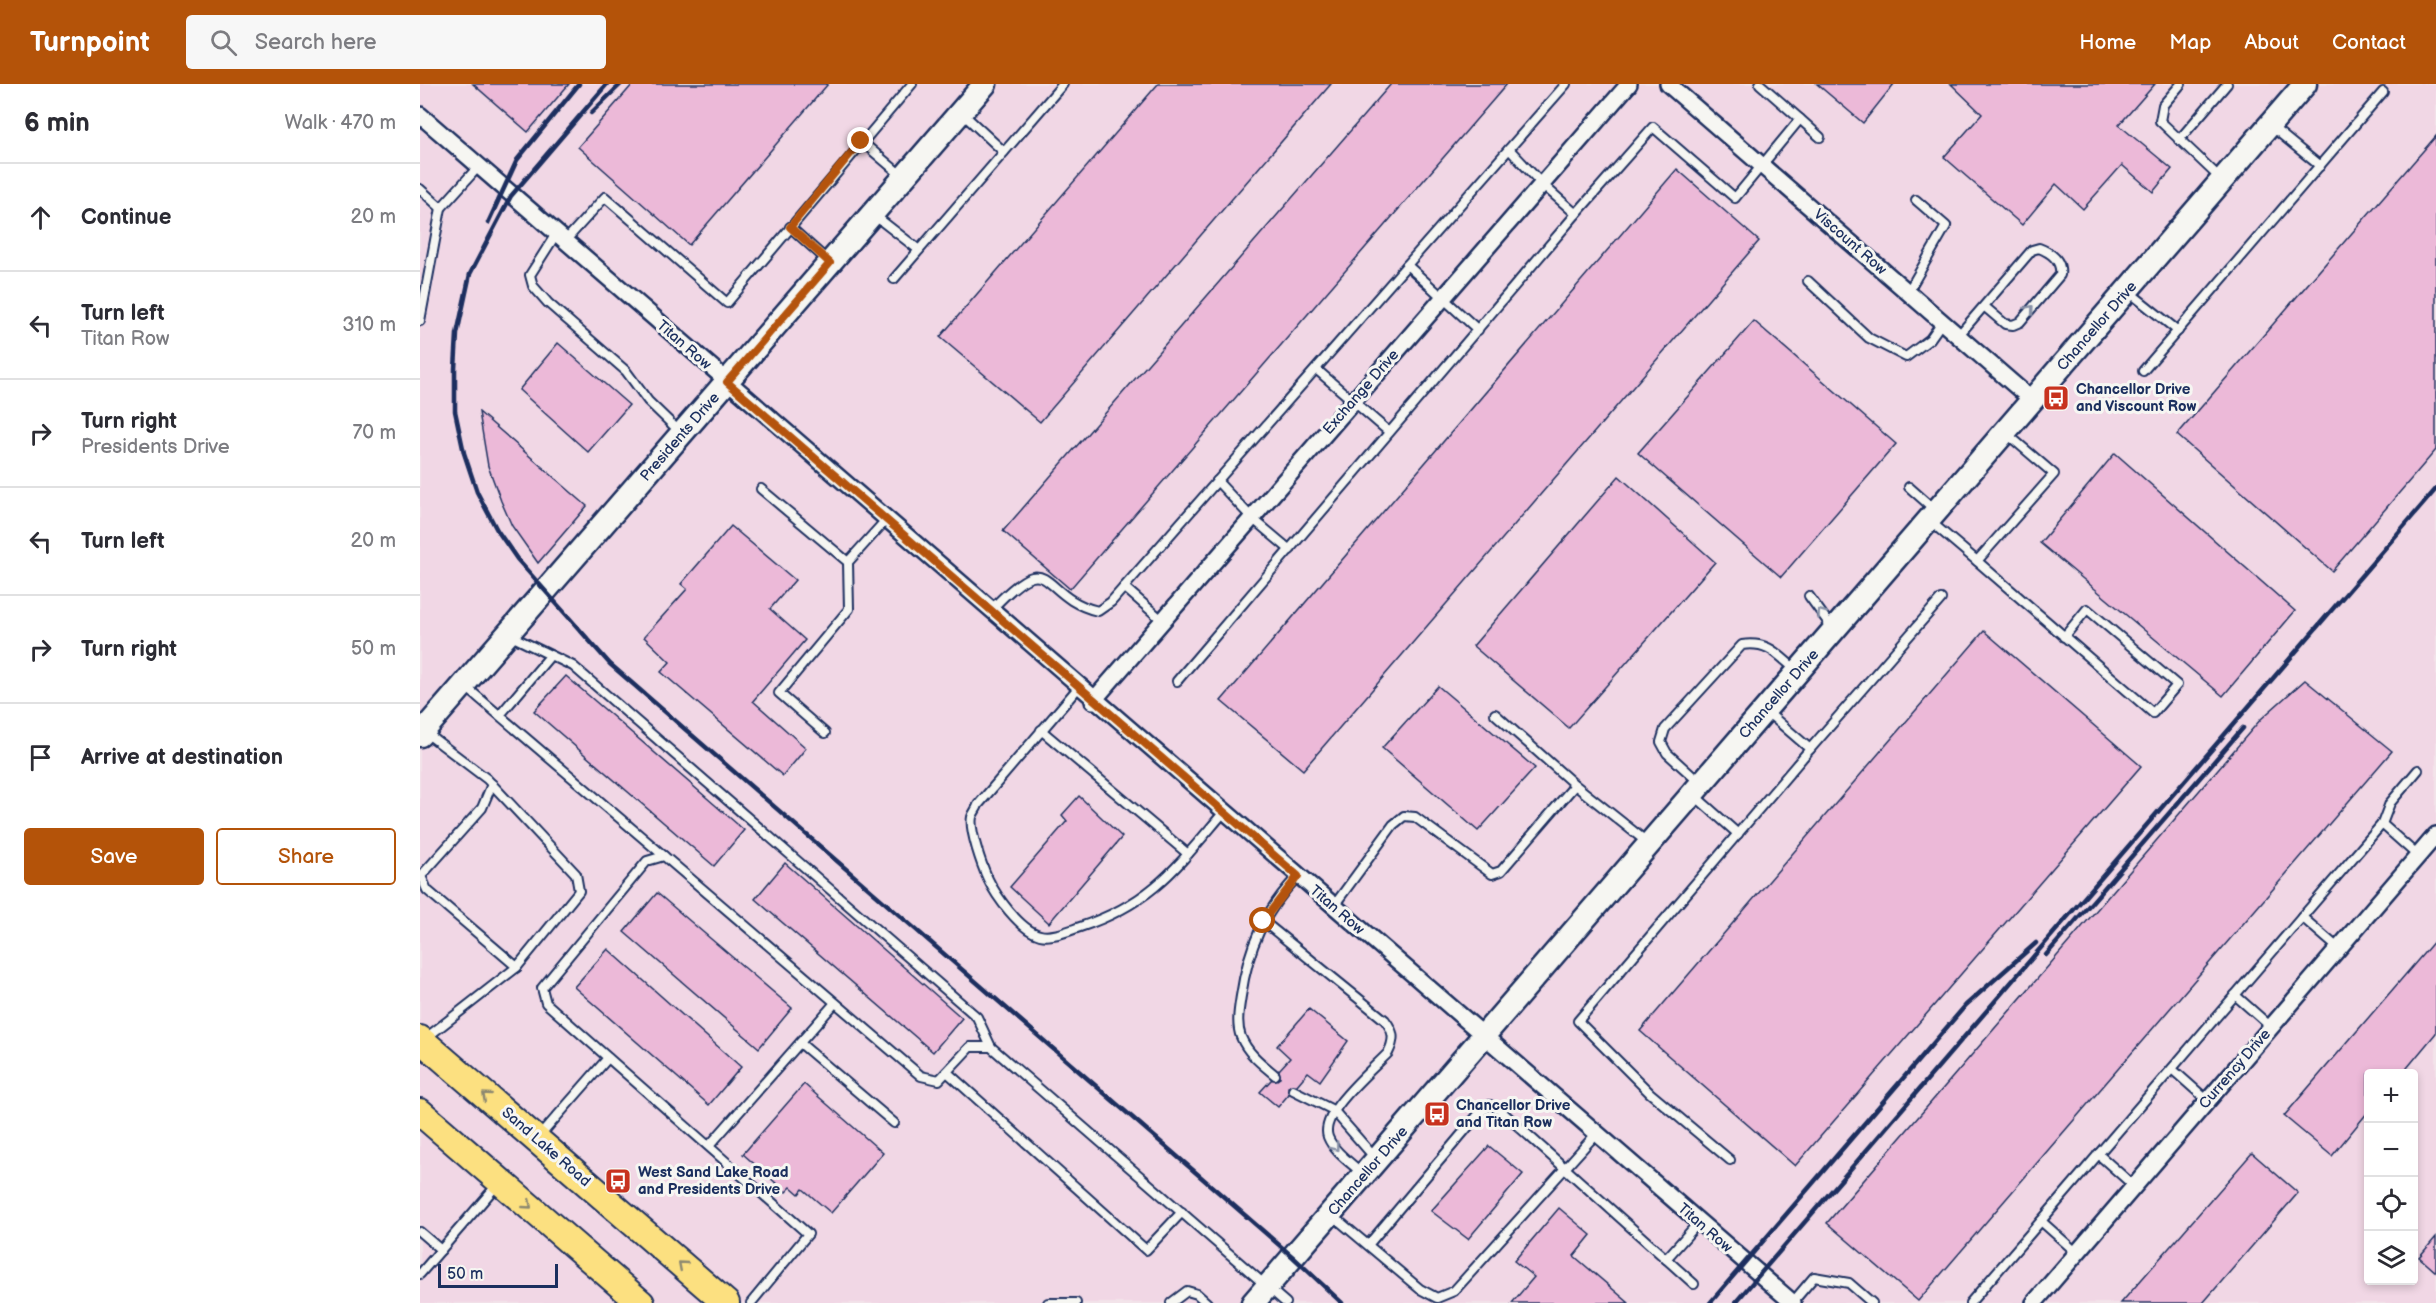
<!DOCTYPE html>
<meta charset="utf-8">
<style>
body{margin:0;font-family:"Balsamiq Sans",sans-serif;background:#f7f7f7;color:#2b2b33}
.controls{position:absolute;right:18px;bottom:18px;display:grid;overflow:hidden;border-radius:6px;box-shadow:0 3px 9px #0003}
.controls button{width:54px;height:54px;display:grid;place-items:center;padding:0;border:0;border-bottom:2px solid #e1e1e2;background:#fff;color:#2b2b33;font:30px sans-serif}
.scale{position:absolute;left:18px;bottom:15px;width:120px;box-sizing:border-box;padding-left:6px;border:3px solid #1b2f5e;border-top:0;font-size:16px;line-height:21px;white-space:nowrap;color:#1b2f5e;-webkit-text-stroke:4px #f6f6f2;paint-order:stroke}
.stop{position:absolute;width:18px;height:18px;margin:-14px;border:4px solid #b45309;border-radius:50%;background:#fff}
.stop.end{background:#b45309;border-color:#fff;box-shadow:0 2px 6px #0008}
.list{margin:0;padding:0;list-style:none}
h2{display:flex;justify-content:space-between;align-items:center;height:78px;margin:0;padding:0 24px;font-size:26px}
h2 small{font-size:20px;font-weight:400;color:#7c7c81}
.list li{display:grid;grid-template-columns:39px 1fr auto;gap:18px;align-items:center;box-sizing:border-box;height:108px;padding:0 24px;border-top:2px solid #e1e1e2}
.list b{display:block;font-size:22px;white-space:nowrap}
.list p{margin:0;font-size:20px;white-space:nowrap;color:#7c7c81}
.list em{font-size:20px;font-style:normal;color:#7c7c81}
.actions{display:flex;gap:12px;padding:18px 24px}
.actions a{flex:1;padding:14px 0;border:2px solid #b45309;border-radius:6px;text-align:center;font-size:21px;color:#b45309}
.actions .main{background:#b45309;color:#fff}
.icon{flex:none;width:33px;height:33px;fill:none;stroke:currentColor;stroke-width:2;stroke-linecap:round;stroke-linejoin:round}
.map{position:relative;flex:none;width:2016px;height:1219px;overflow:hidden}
header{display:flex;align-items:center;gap:36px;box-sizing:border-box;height:84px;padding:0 30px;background:#b45309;color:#fff}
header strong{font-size:28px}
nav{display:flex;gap:33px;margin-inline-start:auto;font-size:21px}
.search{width:420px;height:54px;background:#f7f7f7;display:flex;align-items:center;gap:15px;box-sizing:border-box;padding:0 21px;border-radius:6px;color:#7c7c81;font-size:22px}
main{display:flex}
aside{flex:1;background:#fff}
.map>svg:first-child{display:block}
</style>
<header>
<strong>Turnpoint</strong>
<div class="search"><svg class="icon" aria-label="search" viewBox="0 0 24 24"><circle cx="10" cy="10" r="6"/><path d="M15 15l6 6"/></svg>Search here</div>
<nav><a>Home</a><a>Map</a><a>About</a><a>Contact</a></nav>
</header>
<main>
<aside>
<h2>6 min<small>Walk · 470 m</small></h2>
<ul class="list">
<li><svg class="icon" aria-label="ahead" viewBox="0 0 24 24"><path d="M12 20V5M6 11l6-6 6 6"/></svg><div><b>Continue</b></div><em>20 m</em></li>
<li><svg class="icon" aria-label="left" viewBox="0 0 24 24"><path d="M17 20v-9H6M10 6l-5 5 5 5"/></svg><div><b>Turn left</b><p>Titan Row</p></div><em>310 m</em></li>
<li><svg class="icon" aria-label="right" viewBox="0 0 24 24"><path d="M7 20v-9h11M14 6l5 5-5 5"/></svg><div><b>Turn right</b><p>Presidents Drive</p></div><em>70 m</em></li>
<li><svg class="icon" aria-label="left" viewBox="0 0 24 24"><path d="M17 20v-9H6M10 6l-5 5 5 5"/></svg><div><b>Turn left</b></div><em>20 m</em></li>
<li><svg class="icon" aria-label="right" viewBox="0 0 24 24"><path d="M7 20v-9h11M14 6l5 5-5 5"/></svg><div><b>Turn right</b></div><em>50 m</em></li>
<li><svg class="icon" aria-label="arrive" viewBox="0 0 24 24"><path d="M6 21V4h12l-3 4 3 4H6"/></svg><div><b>Arrive at destination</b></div></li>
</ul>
<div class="actions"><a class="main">Save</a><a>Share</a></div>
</aside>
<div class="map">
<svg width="2016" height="1219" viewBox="0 0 2016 1219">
<rect width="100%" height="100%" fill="#f3e4ea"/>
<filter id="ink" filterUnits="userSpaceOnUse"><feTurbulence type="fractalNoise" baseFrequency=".0167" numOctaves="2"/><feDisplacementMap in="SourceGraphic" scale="12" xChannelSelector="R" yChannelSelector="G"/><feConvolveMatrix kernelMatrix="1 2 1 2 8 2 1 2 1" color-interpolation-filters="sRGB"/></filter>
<g filter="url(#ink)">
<!-- built -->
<path fill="#f1d7e5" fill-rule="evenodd" d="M 0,0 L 2016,0 L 2016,1219 L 0,1219 ZM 1948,990 L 1994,990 L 1994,1196 L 1948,1196 Z"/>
<!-- building -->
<g fill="#ecb9d8" stroke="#1b2f5e" stroke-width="1.5">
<path d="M 53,0 L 149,0 L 108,48 Z"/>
<path d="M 213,0 L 408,0 L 269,161 L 158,63 Z"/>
<path d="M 738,0 L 911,0 L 620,338 L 520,253 Z"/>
<path d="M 971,0 L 1087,0 L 650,505 L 583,447 Z"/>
<path d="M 1397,0 L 1474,0 L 1443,39 Z"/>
<path d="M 1531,0 L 1735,0 L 1699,41 L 1752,85 L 1733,108 L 1702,81 L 1663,125 L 1636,100 L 1602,141 L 1524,73 L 1562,30 Z"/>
<path d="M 2016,52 L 2016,366 L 1912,487 L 1757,351 Z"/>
<path d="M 1257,85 L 1339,157 L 883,686 L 801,617 Z"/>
<path d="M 1334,237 L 1476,360 L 1361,493 L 1218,369 Z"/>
<path d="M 138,259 L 209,321 L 168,368 L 99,306 Z"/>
<path d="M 59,328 L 167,422 L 118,479 L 92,442 L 81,417 L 68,382 Z"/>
<path d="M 1695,369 L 1875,527 L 1803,612 L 1620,459 Z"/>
<path d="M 1199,392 L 1295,478 L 1149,644 L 1053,562 Z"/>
<path d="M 311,442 L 375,496 L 350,525 L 385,556 L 333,617 L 386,664 L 363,692 L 241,588 L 250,578 L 224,553 L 267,505 L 261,500 Z"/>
<path d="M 1564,547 L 1721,682 L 1375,1082 L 1220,947 Z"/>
<path d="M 146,592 L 324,746 L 294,782 L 114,627 Z"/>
<path d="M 1885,596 L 1972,667 L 1498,1217 L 1407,1139 L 1841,635 Z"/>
<path d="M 1018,602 L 1115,684 L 1058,747 L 962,664 Z"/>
<path d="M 659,712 L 702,753 L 629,839 L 590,803 L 647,737 L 642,731 Z"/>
<path d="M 365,779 L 542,934 L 513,968 L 335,815 Z"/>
<path d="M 237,809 L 372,924 L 339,964 L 204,848 Z"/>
<path d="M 2016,855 L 2016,949 L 1982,990 L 1948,990 L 1948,1028 L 1912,1072 L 1864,1032 Z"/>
<path d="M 188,865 L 321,983 L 289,1021 L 154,903 Z"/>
<path d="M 889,925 L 928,957 L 900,997 L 888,988 L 877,1001 L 868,1003 L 869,1010 L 858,1023 L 840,1008 L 851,996 L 860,994 L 859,986 L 870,974 L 857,962 Z"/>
<path d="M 384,1000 L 463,1069 L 411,1129 L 383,1105 L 379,1110 L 371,1103 L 366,1108 L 323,1070 Z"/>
<path d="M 1069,1062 L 1103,1090 L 1048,1155 L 1011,1127 Z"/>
<path d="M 1832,1069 L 1878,1109 L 1783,1219 L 1701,1219 Z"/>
<path d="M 1139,1124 L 1171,1151 L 1154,1172 L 1209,1219 L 1092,1219 L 1114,1193 L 1094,1177 Z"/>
<path d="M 2016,1153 L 2016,1188 L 1999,1173 Z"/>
</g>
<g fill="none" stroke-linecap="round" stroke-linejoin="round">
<defs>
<g id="lane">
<path d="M 1761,0 L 1743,21 L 1740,37 L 1801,95"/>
<path d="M 542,29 L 584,68"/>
<path d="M 1380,35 L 1400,53"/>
<path d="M 1851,42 L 1900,82"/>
<path d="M 1759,56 L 1807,0"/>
<path d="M 441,57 L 481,91"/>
<path d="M 1089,65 L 1122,100 L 1156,130"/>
<path d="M 0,105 L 21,124 L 59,82"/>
<path d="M 454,131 L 499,166"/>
<path d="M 370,143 L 409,178"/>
<path d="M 136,150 L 110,191 L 113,202 L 128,219 L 206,287 L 228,317 L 260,348"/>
<path d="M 145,157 L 185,113 L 307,219 L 492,0"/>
<path d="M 987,181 L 1058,246"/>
<path d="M 474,195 L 643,0"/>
<path d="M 1388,197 L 1449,254 L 1486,273 L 1510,255 L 1522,238"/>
<path d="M 1708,207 L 1758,247"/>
<path d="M 1488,208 L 1526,142 L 1496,116"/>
<path d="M 0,237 L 21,124"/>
<path d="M 1538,252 L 1612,166 L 1619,164 C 1632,169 1642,177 1640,191 L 1600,238 L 1593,241 L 1585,240 L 1565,223"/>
<path d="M 896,285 L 969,348"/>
<path d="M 1723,287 L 1963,8"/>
<path d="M 797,397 L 832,434 L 870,466"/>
<path d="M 1489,403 L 1515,426"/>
<path d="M 341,405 L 428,478"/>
<path d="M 1511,438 L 1557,477 L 1634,390 L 1586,349"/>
<path d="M 1557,477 L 1733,629 L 1757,601 L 1667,525 L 1644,553"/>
<path d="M 704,503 L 743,537"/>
<path d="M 1389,512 L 1413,545"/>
<path d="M 570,527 C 635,457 617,513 678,527 L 691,518 L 1146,0"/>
<path d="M 89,551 L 153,582 L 557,933 L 571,963"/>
<path d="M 757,597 L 1156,130 L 1233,43 L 1315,114 L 1380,35 L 1340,0"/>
<path d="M 45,602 L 244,772"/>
<path d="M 658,604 L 558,721 C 557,725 553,729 552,733 C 549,746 562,782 568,795 C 576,812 600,846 620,851 C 632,854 648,847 660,843 C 732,819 756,784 804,728"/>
<path d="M 1075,630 L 1155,701 L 1228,759"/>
<path d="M 80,631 L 130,572"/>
<path d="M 621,646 L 768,770"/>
<path d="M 5,648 L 67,695 L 156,790 L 159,807 L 97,883 L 6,954"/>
<path d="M 405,649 L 359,609 L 429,525 L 428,478 L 466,436"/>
<path d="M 1390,665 L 1521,515"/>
<path d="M 1280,699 L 1247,669 L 1241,658 L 1245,645 L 1322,561 C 1349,557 1358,571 1377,587"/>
<path d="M 72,700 L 62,724 L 1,792 L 7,806 L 97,883"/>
<path d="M 1274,711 L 1318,750"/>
<path d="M 1962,740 L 1970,719 L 1998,686"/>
<path d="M 913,823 L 973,741 L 984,732 L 995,733 L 1072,790 L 1081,787 L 1155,701"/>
<path d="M 1882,833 L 1919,865"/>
<path d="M 843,837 L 965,936 C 974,948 975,955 968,969 C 953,985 899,1029 908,1053 C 914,1068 931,1079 943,1090"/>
<path d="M 1815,911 L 1851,943"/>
<path d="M 380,959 L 474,1039"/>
<path d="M 1752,985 L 1788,1017"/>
<path d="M 527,988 L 726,1166 L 762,1128"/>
<path d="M 855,991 C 842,980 828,970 821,953 C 816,940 819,925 821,912 C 828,864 844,827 878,792"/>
<path d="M 873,1006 L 913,1026 L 956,1075"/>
<path d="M 118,1054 L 188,974"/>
<path d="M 289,1062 L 415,919"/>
<path d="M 1678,1070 L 1714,1102"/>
<path d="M 1310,1076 L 1230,1009 L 1158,937 L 1390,665 L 1346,627"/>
<path d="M 912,1131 L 1000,1205 L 1017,1214 L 1034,1207 L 1176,1050"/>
<path d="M 1621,1137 L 1962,740 L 1998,772"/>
<path d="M 0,1148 L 21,1166"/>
<path d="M 948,1161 L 1058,1031 L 1070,1021 L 1079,1025 L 1274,1200"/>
<path d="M 1246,1175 L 1279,1138"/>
<path d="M 0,1190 L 77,1101"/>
<path d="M 331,1219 L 388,1150 L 126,919 L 122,904 L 227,777 L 244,772 L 501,992 L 519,996 L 550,963 L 571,963 L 866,1219"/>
<path d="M 628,1219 L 656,1219"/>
<path d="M 751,1219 L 767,1207 L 777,1210 L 787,1219"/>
<path d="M 1372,1219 L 1394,1193 L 1429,1199 L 1452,1219"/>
<path d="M 1550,1219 L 1621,1137 L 1657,1169"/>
</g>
<g id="street">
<path d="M 1248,0 L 1612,316"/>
<path d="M 0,31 L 1373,1219"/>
<path d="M 673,617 L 1209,0"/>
<path d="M 1614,1219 L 2016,751"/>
</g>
<g id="secondary">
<path d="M 0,651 L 565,0"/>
<path d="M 833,1219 L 1885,0"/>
</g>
<g id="primary">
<path d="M 0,955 L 306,1219"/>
<path d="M 0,1028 L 221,1219"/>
</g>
</defs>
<!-- lane casing -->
<use href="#lane" stroke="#1b2f5e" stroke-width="12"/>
<!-- street casing -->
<use href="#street" stroke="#1b2f5e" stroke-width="20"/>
<!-- secondary casing -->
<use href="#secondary" stroke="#1b2f5e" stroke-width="27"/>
<!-- primary casing -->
<use href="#primary" stroke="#1b2f5e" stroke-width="30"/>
<!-- lane -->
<use href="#lane" stroke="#f6f6f2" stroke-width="8"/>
<!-- street -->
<use href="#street" stroke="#f6f6f2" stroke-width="15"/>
<!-- secondary -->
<use href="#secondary" stroke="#f6f6f2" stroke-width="22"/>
<!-- primary -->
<use href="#primary" stroke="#fce080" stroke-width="26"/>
<!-- rail -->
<g stroke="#1b2f5e" stroke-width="4.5">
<path d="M 187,0 L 91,112 L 50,190 L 37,250 L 35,285 L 35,327 L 44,369 L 57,408 L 77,446 L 97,475 L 190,580 L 873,1173 L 922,1219"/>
<path d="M 171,29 L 201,0"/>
<path d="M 68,139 L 97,76 L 159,0"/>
<path d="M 1626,871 L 1823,644"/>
<path d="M 1290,1219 L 1546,921 L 1616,859"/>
<path d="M 1315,1219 L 2016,405"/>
</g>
</g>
<!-- one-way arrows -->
<defs><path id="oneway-chevron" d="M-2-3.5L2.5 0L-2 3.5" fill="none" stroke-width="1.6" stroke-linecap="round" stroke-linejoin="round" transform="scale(1.5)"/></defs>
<g stroke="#8892a8">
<use href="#oneway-chevron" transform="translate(1610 225) rotate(-49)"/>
<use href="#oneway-chevron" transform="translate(1401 529) rotate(-126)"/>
<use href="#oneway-chevron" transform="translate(915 1063) rotate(52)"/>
</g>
<g stroke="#8c886f">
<use href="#oneway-chevron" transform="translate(66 1012) rotate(-139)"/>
<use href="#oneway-chevron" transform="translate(108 1121) rotate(41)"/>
<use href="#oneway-chevron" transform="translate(262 1181) rotate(-139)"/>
</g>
</g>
<g fill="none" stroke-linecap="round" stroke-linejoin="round" filter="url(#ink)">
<!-- route -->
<path stroke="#b45309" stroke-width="8" d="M 441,57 L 370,143 L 410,179 L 307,298 L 878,792 L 843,837"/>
</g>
<!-- icons -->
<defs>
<symbol id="bus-square" viewBox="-11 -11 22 22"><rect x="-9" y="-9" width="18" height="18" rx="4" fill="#c8321e" stroke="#f6f6f2"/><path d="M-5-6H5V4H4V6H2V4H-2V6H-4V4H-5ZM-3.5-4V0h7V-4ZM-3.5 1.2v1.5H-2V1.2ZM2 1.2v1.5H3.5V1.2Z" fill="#fff"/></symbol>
</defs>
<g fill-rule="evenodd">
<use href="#bus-square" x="1621" y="299" width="30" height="30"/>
<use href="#bus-square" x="1002" y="1015" width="30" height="30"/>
<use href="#bus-square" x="183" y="1082" width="30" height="30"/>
</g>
<g text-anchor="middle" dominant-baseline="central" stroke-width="6" stroke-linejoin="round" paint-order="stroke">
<!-- street labels -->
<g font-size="15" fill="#1b2f5e" stroke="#f6f6f2">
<text transform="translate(1430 158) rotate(41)">Viscount Row</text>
<text transform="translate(1677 242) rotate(-49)">Chancellor Drive</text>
<text transform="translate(264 261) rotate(41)">Titan Row</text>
<text transform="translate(941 308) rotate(-49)">Exchange Drive</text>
<text transform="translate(260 353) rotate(-49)">Presidents Drive</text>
<text transform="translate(1359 610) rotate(-49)">Chancellor Drive</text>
<text transform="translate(917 826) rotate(41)">Titan Row</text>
<text transform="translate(1815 985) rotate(-49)">Currency Drive</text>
<text transform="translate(126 1063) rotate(41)">Sand Lake Road</text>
<text transform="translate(948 1087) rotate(-49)">Chancellor Drive</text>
<text transform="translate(1285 1144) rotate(41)">Titan Row</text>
</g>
<!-- poi labels -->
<g font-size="15" font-weight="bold" fill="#1b2f5e" stroke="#f6f6f2" text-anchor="start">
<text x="1656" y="305">Chancellor Drive<tspan x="1656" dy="17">and Viscount Row</tspan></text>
<text x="1036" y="1021">Chancellor Drive<tspan x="1036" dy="17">and Titan Row</tspan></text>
<text x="218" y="1088">West Sand Lake Road<tspan x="218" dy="17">and Presidents Drive</tspan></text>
</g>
</g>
</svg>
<div class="controls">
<button>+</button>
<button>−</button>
<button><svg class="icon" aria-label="locate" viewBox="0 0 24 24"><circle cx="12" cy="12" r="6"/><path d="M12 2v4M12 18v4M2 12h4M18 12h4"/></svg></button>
<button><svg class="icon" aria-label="layers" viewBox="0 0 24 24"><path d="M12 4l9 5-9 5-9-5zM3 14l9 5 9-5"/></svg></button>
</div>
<div class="scale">50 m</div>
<div class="stop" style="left:843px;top:837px"></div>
<div class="stop end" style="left:441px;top:57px"></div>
</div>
</main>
